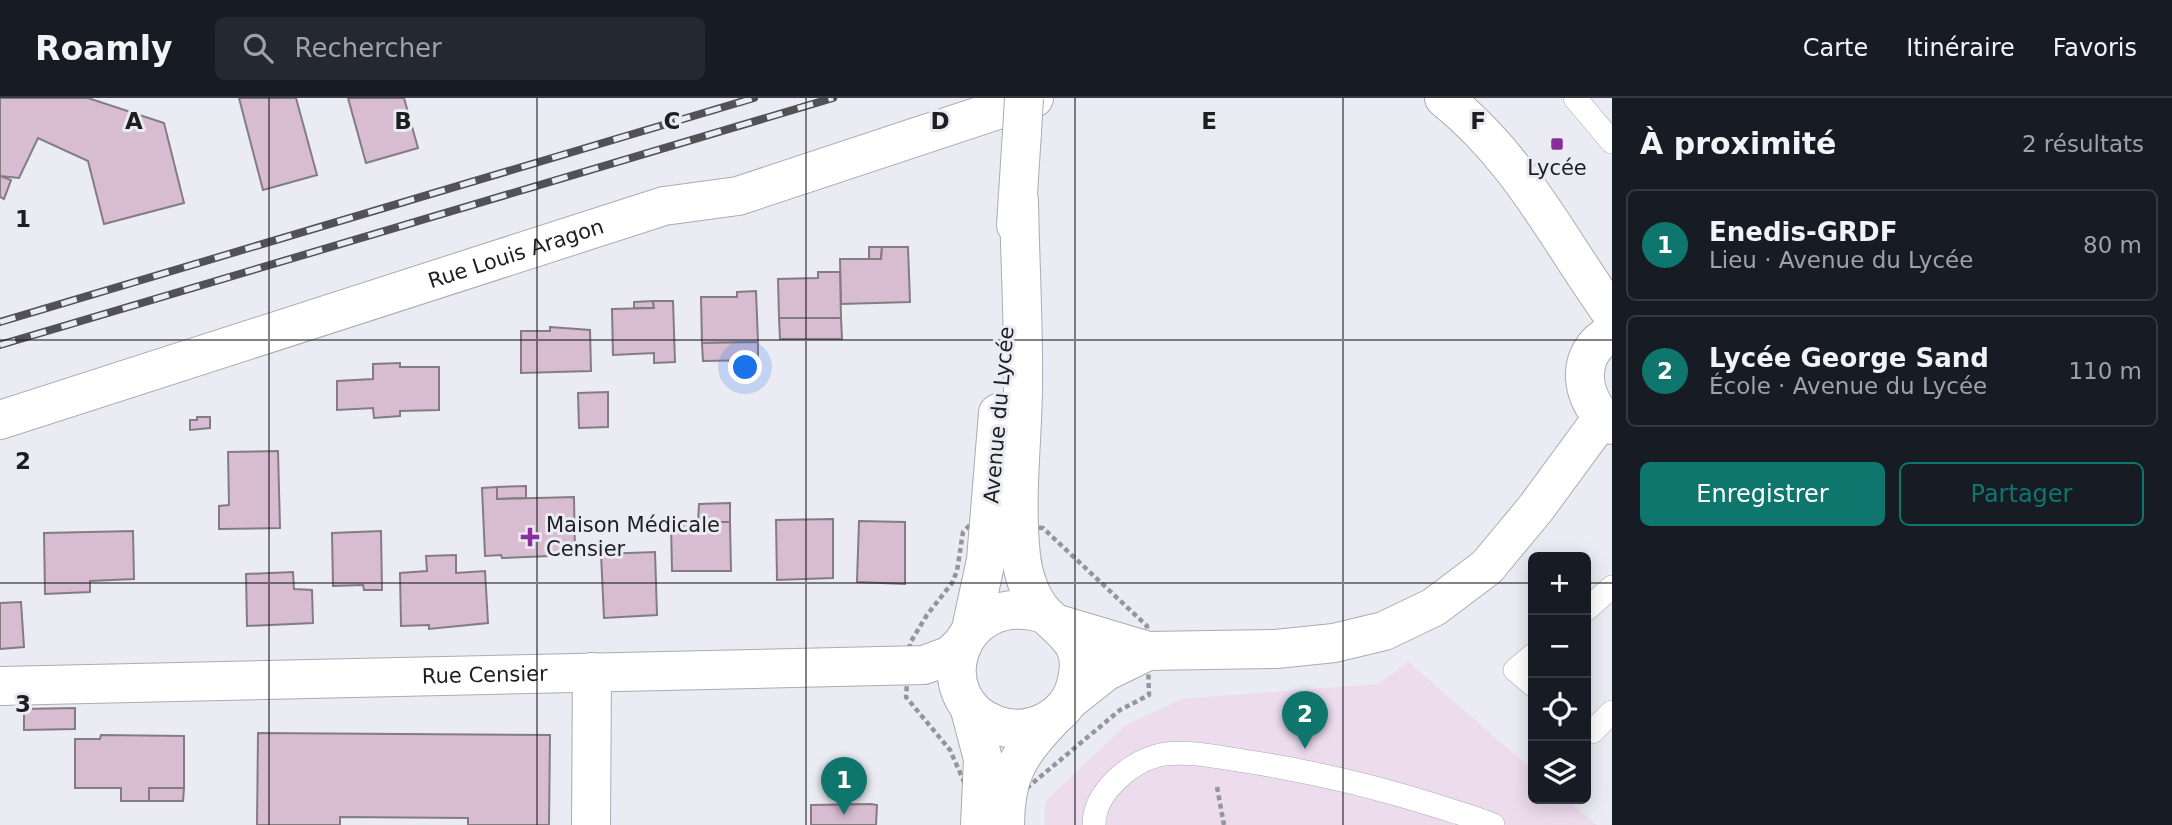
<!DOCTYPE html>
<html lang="fr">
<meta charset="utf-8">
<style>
body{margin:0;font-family:"DejaVu Sans",sans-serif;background:#242831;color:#f1f3f6}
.controls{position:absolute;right:21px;bottom:21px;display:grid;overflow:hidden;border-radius:10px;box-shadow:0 4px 18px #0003}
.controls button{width:63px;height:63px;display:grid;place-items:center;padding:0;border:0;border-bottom:2px solid #363941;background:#171b24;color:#f1f3f6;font:35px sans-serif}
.you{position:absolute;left:746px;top:270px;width:24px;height:24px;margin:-18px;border:5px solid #fff;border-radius:50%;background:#1a73e8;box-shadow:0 0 0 10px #1a73e833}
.badge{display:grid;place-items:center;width:46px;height:46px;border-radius:50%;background:#0f766e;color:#fff;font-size:23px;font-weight:700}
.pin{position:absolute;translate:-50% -58px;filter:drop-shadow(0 2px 4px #0008)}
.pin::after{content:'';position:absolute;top:37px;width:24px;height:21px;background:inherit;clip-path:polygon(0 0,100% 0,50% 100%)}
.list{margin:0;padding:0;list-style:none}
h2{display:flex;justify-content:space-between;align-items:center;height:91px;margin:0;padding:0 28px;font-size:30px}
h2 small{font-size:23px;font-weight:400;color:#9ea1a6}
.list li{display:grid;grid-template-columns:46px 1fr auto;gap:21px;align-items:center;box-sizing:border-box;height:112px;margin:0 14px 14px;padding:0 14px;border:2px solid #363941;border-radius:10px}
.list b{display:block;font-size:26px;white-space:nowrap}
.list p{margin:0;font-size:23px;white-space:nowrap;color:#9ea1a6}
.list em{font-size:23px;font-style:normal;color:#9ea1a6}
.actions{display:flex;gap:14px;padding:21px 28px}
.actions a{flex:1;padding:16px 0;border:2px solid #0f766e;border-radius:10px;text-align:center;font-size:24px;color:#0f766e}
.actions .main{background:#0f766e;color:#fff}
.icon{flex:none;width:38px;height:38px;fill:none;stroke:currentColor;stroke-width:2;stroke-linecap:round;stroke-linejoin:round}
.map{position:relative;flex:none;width:1612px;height:727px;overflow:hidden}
header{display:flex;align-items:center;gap:42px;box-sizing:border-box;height:98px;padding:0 35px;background:#171b24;border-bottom:2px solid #363941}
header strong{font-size:33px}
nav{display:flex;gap:38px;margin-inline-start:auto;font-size:24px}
.search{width:490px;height:63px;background:#242831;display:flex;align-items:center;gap:18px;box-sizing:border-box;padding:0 24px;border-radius:10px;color:#9ea1a6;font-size:26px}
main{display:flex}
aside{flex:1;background:#171b24}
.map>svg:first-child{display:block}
</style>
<header>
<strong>Roamly</strong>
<div class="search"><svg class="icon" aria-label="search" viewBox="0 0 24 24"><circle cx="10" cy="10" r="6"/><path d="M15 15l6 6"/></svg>Rechercher</div>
<nav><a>Carte</a><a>Itinéraire</a><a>Favoris</a></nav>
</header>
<main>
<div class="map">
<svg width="1612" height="727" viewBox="0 0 1612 727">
<rect width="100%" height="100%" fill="#ebebf3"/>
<!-- education -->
<path fill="#ecdcee" d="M 1408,564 L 1533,672 L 1533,701 L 1566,701 L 1597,727 L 1045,727 L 1045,704 L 1123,629 L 1181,601 L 1378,586 Z"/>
<!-- building -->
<g fill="#d8bcd2" stroke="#837d82" stroke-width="2">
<path d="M 0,0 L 88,0 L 164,25 L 184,105 L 104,126 L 88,63 L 38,40 L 19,80 L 0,78 Z"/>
<path d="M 239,0 L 296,0 L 317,77 L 263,92 Z"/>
<path d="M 348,0 L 404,0 L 418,50 L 366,65 Z"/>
<path d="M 0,78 L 11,82 L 4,101 L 0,99 Z"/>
<path d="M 869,149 L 882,149 L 881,161 L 869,161 Z"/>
<path d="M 882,149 L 908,149 L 910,204 L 841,206 L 840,161 L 881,161 Z"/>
<path d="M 818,174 L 840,174 L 841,220 L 779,220 L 778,181 L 818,180 Z"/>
<path d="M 756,193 L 758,244 L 702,245 L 701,199 L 737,199 L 737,194 Z"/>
<path d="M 653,203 L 654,210 L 634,210 L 634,204 Z"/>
<path d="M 653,203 L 673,203 L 675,264 L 654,265 L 654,255 L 613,257 L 612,211 L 654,210 Z"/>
<path d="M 779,220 L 841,220 L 842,241 L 780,241 Z"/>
<path d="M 550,229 L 590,232 L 591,273 L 521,275 L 521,233 L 550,233 Z"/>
<path d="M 758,244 L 758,262 L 703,263 L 702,245 Z"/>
<path d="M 400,265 L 400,269 L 439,269 L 439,312 L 400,313 L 400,318 L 374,320 L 373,310 L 337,312 L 337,283 L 373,281 L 373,266 Z"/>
<path d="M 608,294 L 608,329 L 579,330 L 578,295 Z"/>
<path d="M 197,319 L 210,319 L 210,330 L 190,332 L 190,322 L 197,322 Z"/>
<path d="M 278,353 L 280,430 L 219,431 L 219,408 L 229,407 L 228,354 Z"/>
<path d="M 526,388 L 526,400 L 497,401 L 497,389 Z"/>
<path d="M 497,389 L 497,401 L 574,399 L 575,457 L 502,460 L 501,457 L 485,458 L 482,390 Z"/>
<path d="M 730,405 L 730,424 L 698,424 L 699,406 Z"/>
<path d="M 833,421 L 833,480 L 777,482 L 776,422 Z"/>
<path d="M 859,423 L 905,424 L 905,486 L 857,484 Z"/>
<path d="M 671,424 L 730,424 L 731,473 L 672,473 Z"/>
<path d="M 133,433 L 134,481 L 90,483 L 90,494 L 45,496 L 44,435 Z"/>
<path d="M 381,433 L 382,492 L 364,492 L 363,487 L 333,488 L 332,435 Z"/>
<path d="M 655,454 L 657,517 L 604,520 L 601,456 Z"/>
<path d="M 456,457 L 456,475 L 485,473 L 488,525 L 429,531 L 429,527 L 401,528 L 400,475 L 427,473 L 426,458 Z"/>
<path d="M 293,474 L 294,491 L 312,492 L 313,525 L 247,528 L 246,476 Z"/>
<path d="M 21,504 L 24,549 L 0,551 L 0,505 Z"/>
<path d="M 75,610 L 75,631 L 24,632 L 24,611 Z"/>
<path d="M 258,635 L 550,637 L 549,727 L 468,727 L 468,720 L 340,719 L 340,727 L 257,727 Z"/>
<path d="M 101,637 L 184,638 L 184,690 L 149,690 L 149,703 L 121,703 L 121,690 L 75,690 L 75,641 L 100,641 Z"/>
<path d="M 149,690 L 184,690 L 183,703 L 149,703 Z"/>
<path d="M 871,706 L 877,707 L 876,727 L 811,727 L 811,707 Z"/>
</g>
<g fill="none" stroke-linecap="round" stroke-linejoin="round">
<defs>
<g id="service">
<path d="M 1575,0 L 1612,44"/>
<path d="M 1586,512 L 1612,489"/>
<path d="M 1533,557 L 1515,572 L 1533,587"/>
<path d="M 1586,629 L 1592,634 L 1612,614"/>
<path d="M 1094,727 C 1094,693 1133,661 1165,656 C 1192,653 1218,659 1244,663 C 1310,673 1374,688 1437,708 C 1455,714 1475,719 1493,727"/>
</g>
<path id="minor" d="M 591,727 L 592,574"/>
<g id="tertiary">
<path d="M 1444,0 C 1521,62 1556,138 1612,216"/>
<path d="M 1612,235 C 1572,255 1580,305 1612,327"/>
<path id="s1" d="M 0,322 L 664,108 L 738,98 L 1034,0"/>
<path d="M 1061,527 L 1148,553 L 1276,551 L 1334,545 L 1384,533 L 1434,509 L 1487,469 L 1536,410 L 1602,320"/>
<path id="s2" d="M 0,588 L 924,567 L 951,557 L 962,546"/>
<path d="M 1071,601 L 1105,574 L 1148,553"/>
</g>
<g id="secondary">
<path d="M 1019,102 C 1020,166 1024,230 1023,293 C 1022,347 1015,403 1021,458 C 1023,477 1031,502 1045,516 C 1066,537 1085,546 1077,582 C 1070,619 1031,639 996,627 C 925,602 956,489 1044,516"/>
<path d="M 1016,127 L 1022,34"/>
<path d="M 971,531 L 986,462 L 998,315"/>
<path d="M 969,608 L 983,661 L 980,727"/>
<path d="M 1005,727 C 1005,679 1018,656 1051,622"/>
</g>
</defs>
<!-- service casing -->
<use href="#service" stroke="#ababb2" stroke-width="24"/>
<!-- minor casing -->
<use href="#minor" stroke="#ababb2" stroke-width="40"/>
<!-- tertiary casing -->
<use href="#tertiary" stroke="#ababb2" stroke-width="40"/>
<!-- secondary casing -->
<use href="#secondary" stroke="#ababb2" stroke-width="40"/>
<!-- path -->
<g stroke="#95959b" stroke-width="4.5" stroke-dasharray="5 3.5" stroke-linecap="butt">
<path d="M 971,426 L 1043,430 L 1147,528 L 1149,597 L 1120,612 L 1028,689 L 981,690 L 965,686 L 950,652 L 906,599 L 910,545 L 927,517 L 952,485 L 957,473 L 963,434 Z"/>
<path d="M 1217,689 L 1224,727"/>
</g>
<!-- service -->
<use href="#service" stroke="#fff" stroke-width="23"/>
<!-- minor -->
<use href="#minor" stroke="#fff" stroke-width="38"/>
<!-- tertiary -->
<use href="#tertiary" stroke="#fff" stroke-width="38"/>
<!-- secondary -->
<use href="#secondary" stroke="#fff" stroke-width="38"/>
<defs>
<g id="rail">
<path d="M 0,224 L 754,0"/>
<path d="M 0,247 L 833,0"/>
</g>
</defs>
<!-- rail casing -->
<use href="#rail" stroke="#525256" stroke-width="8"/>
<!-- rail -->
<use href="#rail" stroke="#ebebf3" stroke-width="5" stroke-dasharray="16" stroke-linecap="butt"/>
<defs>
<path id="secondary-bridge" d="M 1022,34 L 1024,0"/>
</defs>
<!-- secondary-bridge casing -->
<use href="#secondary-bridge" stroke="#ababb2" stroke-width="40" stroke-linecap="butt"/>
<!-- secondary-bridge -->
<use href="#secondary-bridge" stroke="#fff" stroke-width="38"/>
</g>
<!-- grid -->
<path fill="none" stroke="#1e1e21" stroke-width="2" stroke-opacity="0.55" d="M 269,0 L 269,727M 537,0 L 537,727M 806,0 L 806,727M 1075,0 L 1075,727M 1343,0 L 1343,727M 0,242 L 1612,242M 0,485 L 1533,485M 1586,485 L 1612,485"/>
<!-- markers -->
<g fill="#892f9b" stroke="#ebebf3" stroke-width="2.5">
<rect x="1550" y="39" width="14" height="14" rx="3.5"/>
<path d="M526.5 428.5h7v7h7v7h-7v7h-7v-7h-7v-7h7z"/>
</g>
<g text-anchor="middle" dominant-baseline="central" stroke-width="6" stroke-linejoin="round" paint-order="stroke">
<!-- poi labels -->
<g font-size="21" fill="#1e1e21" stroke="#ebebf3">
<text x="1557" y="70">Lycée</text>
<text x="546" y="427" text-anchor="start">Maison Médicale<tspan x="546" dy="24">Censier</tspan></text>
</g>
<!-- street labels -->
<g font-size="21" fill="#1e1e21" stroke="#ebebf3">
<text stroke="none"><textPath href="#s1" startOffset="542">Rue Louis Aragon</textPath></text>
<text transform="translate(999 317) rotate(-85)">Avenue du Lycée</text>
<text stroke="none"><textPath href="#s2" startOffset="485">Rue Censier</textPath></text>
</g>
</g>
<g font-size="23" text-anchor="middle" font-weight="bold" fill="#1e1e21" stroke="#ebebf3" stroke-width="6" stroke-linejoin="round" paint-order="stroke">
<text x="134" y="31">A</text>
<text x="403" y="31">B</text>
<text x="672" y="31">C</text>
<text x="940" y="31">D</text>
<text x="1209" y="31">E</text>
<text x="1478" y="31">F</text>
<text x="23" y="129">1</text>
<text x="23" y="371">2</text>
<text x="23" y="614">3</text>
</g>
</svg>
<div class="controls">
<button>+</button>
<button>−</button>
<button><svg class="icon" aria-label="locate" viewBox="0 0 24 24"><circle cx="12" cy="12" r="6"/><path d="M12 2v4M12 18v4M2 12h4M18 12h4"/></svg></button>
<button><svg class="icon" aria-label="layers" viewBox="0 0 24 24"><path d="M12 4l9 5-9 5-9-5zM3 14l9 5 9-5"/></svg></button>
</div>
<div class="you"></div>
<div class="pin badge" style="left:844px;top:717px">1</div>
<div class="pin badge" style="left:1305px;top:651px">2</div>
</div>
<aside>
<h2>À proximité<small>2 résultats</small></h2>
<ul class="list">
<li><span class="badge">1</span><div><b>Enedis-GRDF</b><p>Lieu · Avenue du Lycée</p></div><em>80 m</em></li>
<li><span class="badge">2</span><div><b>Lycée George Sand</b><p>École · Avenue du Lycée</p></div><em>110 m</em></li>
</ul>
<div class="actions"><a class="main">Enregistrer</a><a>Partager</a></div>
</aside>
</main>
